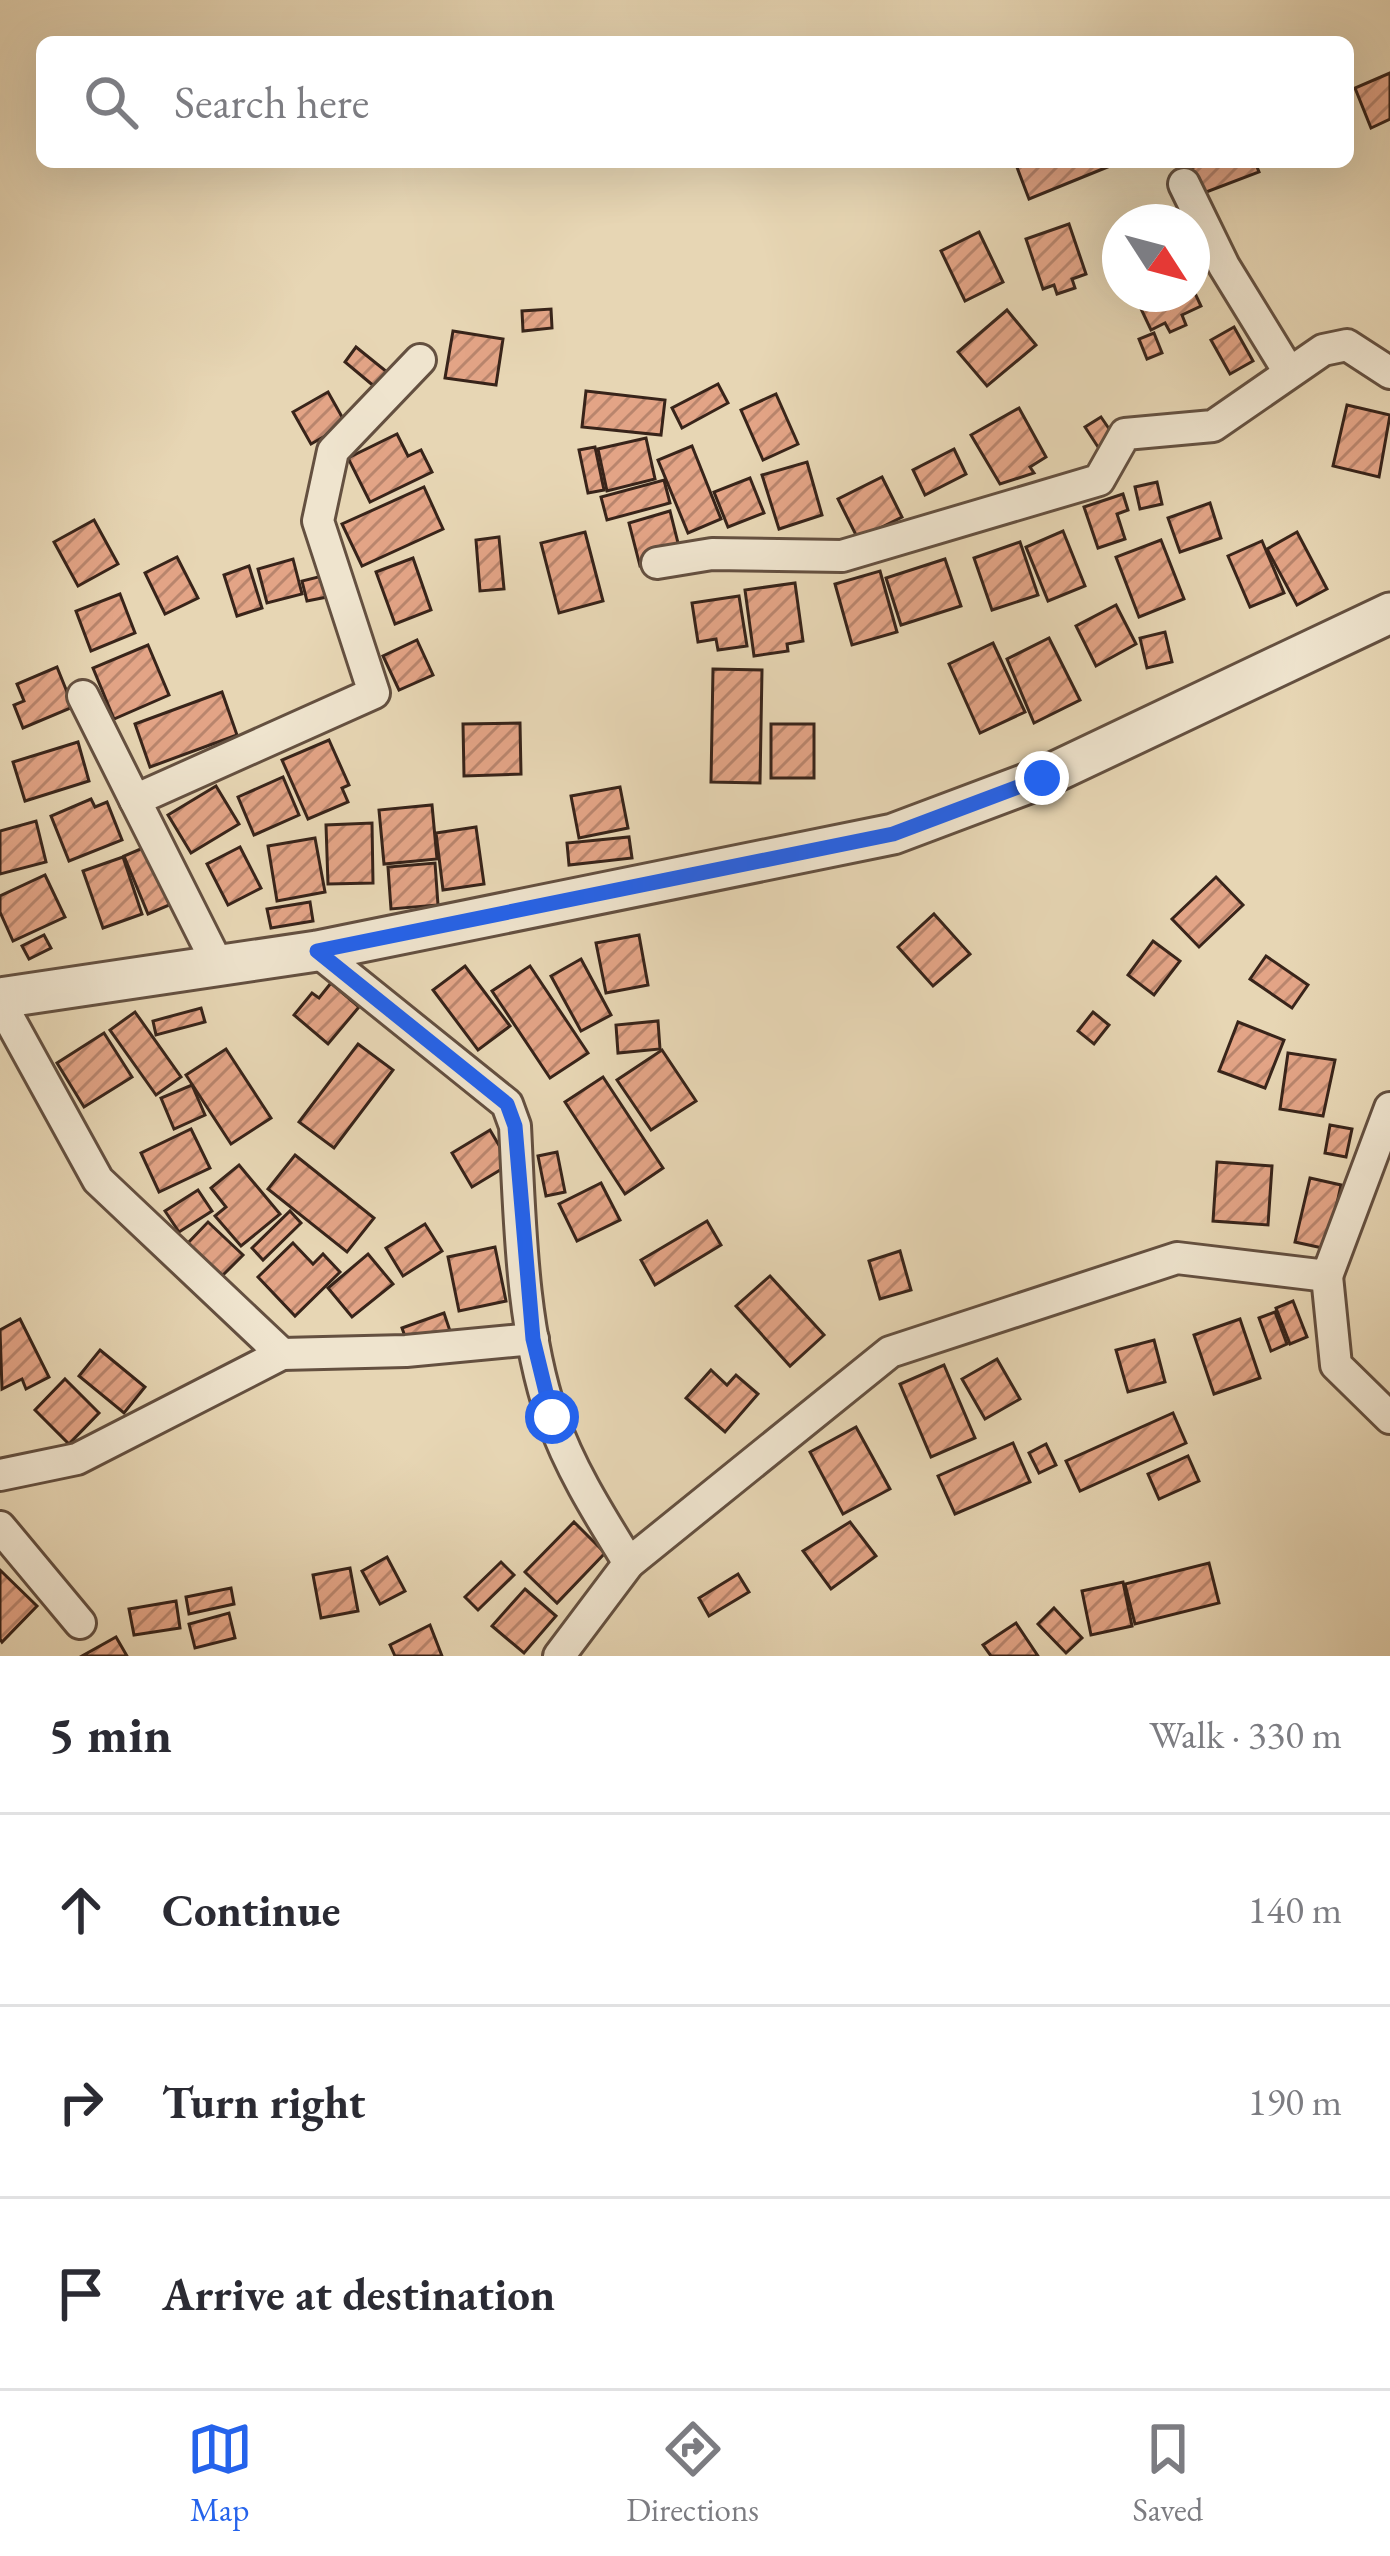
<!DOCTYPE html>
<meta charset="utf-8">
<style>
body{margin:0;font-family:"EB Garamond",serif;background:#f7f7f7;color:#2b2b33}
.compass{position:absolute;left:1102px;top:204px;width:108px;height:108px;border-radius:50%;background:#fff;box-shadow:0 12px 48px #0002;rotate:126deg}
.stop{position:absolute;width:36px;height:36px;margin:-27px;border:9px solid #2563eb;border-radius:50%;background:#fff}
.stop.end{background:#2563eb;border-color:#fff;box-shadow:0 3px 12px #0008}
.list{margin:0;padding:0;list-style:none}
h2{display:flex;justify-content:space-between;align-items:center;height:156px;margin:0;padding:0 48px;font-size:51px}
h2 small{font-size:39px;font-weight:400;color:#7c7c81}
.list li{display:grid;grid-template-columns:78px 1fr auto;gap:36px;align-items:center;box-sizing:border-box;height:192px;padding:0 48px;border-top:3px solid #e1e1e2}
.list b{display:block;font-size:45px;white-space:nowrap}
.list em{font-size:39px;font-style:normal;color:#7c7c81}
.icon{flex:none;width:66px;height:66px;fill:none;stroke:currentColor;stroke-width:2;stroke-linecap:round;stroke-linejoin:round}
.map{position:relative;flex:none;width:1390px;height:1656px;overflow:hidden}
.search{position:absolute;background:#fff;box-shadow:0 12px 48px #0002;left:36px;right:36px;top:36px;height:132px;display:flex;align-items:center;gap:30px;box-sizing:border-box;padding:0 42px;border-radius:18px;color:#7c7c81;font-size:45px}
.sheet{height:732px;background:#fff}
nav{display:flex;justify-content:space-around;align-items:center;box-sizing:border-box;height:168px;border-top:3px solid #e1e1e2;background:#fff;font-size:33px;color:#7c7c81}
nav a{display:grid;justify-items:center;gap:6px}
nav .on{color:#2563eb}
.map>svg:first-child{display:block}
</style>
<div class="map">
<svg width="1390" height="1656" viewBox="0 0 1390 1656">
<defs>
<pattern id="building-hatch" width="6" height="6" patternUnits="userSpaceOnUse" patternTransform="scale(3)"><rect width="6" height="6" fill="#e3a486"/><path d="M-1 1l2-2M0 6l6-6M5 7l2-2" fill="none" stroke="#b9856d"/></pattern>
</defs>
<rect width="100%" height="100%" fill="#e7d6b4"/>
<filter id="stains"><feTurbulence type="fractalNoise" baseFrequency=".00167" numOctaves="4"/><feColorMatrix values="0 0 0 0 .2 0 0 0 0 .09 0 0 0 0 .02 0 0 0 .5 -.17"/></filter>
<radialGradient id="worn" r=".72"><stop offset=".6" stop-color="#630" stop-opacity="0"/><stop offset="1" stop-color="#630" stop-opacity=".3"/></radialGradient>
<!-- building -->
<g fill="url(#building-hatch)" stroke="#38241a" stroke-width="3">
<path d="M 1390,73 L 1390,119 L 1371,128 L 1355,88 Z"/>
<path d="M 1015,162 L 1109,162 L 1110,166 L 1029,199 Z"/>
<path d="M 1207,162 L 1255,162 L 1259,172 L 1201,194 L 1191,168 Z"/>
<path d="M 1069,224 L 1086,274 L 1072,279 L 1075,288 L 1057,294 L 1054,285 L 1043,289 L 1026,239 Z"/>
<path d="M 979,232 L 1003,282 L 965,301 L 941,251 Z"/>
<path d="M 1192,287 L 1201,306 L 1182,315 L 1186,325 L 1170,332 L 1165,323 L 1151,330 L 1134,294 L 1192,294 Z"/>
<path d="M 551,309 L 552,328 L 523,331 L 522,311 Z"/>
<path d="M 1007,310 L 1036,345 L 987,386 L 958,352 Z"/>
<path d="M 1234,327 L 1253,361 L 1230,374 L 1211,340 Z"/>
<path d="M 453,331 L 503,339 L 496,385 L 445,378 Z"/>
<path d="M 1154,333 L 1162,353 L 1147,359 L 1139,339 Z"/>
<path d="M 356,347 L 387,372 L 375,387 L 345,362 Z"/>
<path d="M 718,384 L 728,403 L 682,428 L 672,408 Z"/>
<path d="M 586,391 L 665,400 L 661,435 L 582,427 Z"/>
<path d="M 328,392 L 346,424 L 311,444 L 293,412 Z"/>
<path d="M 776,394 L 798,444 L 763,460 L 741,410 Z"/>
<path d="M 1347,405 L 1390,415 L 1379,477 L 1333,466 Z"/>
<path d="M 1019,408 L 1046,457 L 1030,467 L 1034,473 L 1000,484 L 971,435 Z"/>
<path d="M 1101,417 L 1114,436 L 1098,447 L 1085,427 Z"/>
<path d="M 397,434 L 408,456 L 421,450 L 432,472 L 370,502 L 348,458 Z"/>
<path d="M 646,438 L 655,479 L 607,491 L 598,449 Z"/>
<path d="M 692,446 L 721,519 L 688,533 L 658,460 Z"/>
<path d="M 595,447 L 604,490 L 588,493 L 579,450 Z"/>
<path d="M 954,449 L 966,474 L 925,495 L 913,470 Z"/>
<path d="M 807,462 L 822,515 L 779,529 L 762,475 Z"/>
<path d="M 882,477 L 902,517 L 858,539 L 838,499 Z"/>
<path d="M 750,478 L 764,513 L 728,527 L 714,492 Z"/>
<path d="M 664,480 L 670,503 L 607,520 L 601,497 Z"/>
<path d="M 1157,482 L 1162,504 L 1140,509 L 1135,487 Z"/>
<path d="M 424,487 L 443,529 L 362,566 L 342,524 Z"/>
<path d="M 1123,494 L 1128,510 L 1117,514 L 1125,539 L 1098,548 L 1084,507 Z"/>
<path d="M 1210,503 L 1221,538 L 1180,552 L 1168,518 Z"/>
<path d="M 670,511 L 681,555 L 640,566 L 629,523 Z"/>
<path d="M 94,520 L 118,564 L 78,586 L 54,542 Z"/>
<path d="M 1063,531 L 1085,586 L 1048,601 L 1026,547 Z"/>
<path d="M 585,532 L 603,601 L 559,613 L 541,543 Z"/>
<path d="M 1297,532 L 1327,589 L 1297,605 L 1267,549 Z"/>
<path d="M 499,537 L 504,589 L 480,591 L 476,540 Z"/>
<path d="M 1161,540 L 1184,599 L 1139,617 L 1116,557 Z"/>
<path d="M 1262,541 L 1284,593 L 1250,607 L 1228,556 Z"/>
<path d="M 1020,542 L 1038,595 L 992,610 L 974,558 Z"/>
<path d="M 177,557 L 198,598 L 165,614 L 145,573 Z"/>
<path d="M 413,558 L 431,610 L 395,624 L 376,572 Z"/>
<path d="M 293,559 L 302,594 L 267,603 L 258,569 Z"/>
<path d="M 945,559 L 961,606 L 901,625 L 886,578 Z"/>
<path d="M 249,566 L 262,608 L 237,616 L 224,575 Z"/>
<path d="M 880,571 L 897,632 L 852,645 L 835,584 Z"/>
<path d="M 322,576 L 327,597 L 307,601 L 302,581 Z"/>
<path d="M 795,583 L 803,641 L 787,644 L 788,651 L 754,656 L 745,590 Z"/>
<path d="M 120,594 L 135,633 L 91,651 L 76,611 Z"/>
<path d="M 739,596 L 747,646 L 718,650 L 716,639 L 698,642 L 692,603 Z"/>
<path d="M 1116,605 L 1136,644 L 1096,666 L 1076,626 Z"/>
<path d="M 1165,632 L 1172,662 L 1147,668 L 1140,638 Z"/>
<path d="M 1049,638 L 1080,700 L 1034,723 L 1007,659 Z"/>
<path d="M 417,640 L 433,675 L 399,690 L 383,656 Z"/>
<path d="M 993,643 L 1025,712 L 980,733 L 949,664 Z"/>
<path d="M 148,645 L 169,695 L 114,719 L 93,668 Z"/>
<path d="M 57,667 L 73,707 L 23,728 L 14,705 L 24,701 L 17,684 Z"/>
<path d="M 713,669 L 762,670 L 760,783 L 711,782 Z"/>
<path d="M 222,692 L 237,735 L 150,767 L 135,724 Z"/>
<path d="M 520,723 L 521,774 L 464,776 L 463,724 Z"/>
<rect x="771" y="724" width="43" height="54"/>
<path d="M 329,740 L 349,785 L 342,788 L 348,802 L 308,819 L 282,760 Z"/>
<path d="M 78,742 L 89,781 L 25,801 L 13,762 Z"/>
<path d="M 283,777 L 299,815 L 254,835 L 238,797 Z"/>
<path d="M 216,786 L 239,824 L 191,853 L 168,815 Z"/>
<path d="M 620,787 L 628,828 L 579,838 L 571,796 Z"/>
<path d="M 91,799 L 95,807 L 107,802 L 122,840 L 69,861 L 51,816 Z"/>
<path d="M 432,805 L 437,859 L 384,864 L 379,810 Z"/>
<path d="M 36,821 L 46,862 L 0,874 L 0,831 Z"/>
<path d="M 372,823 L 373,883 L 328,884 L 326,825 Z"/>
<path d="M 476,827 L 484,884 L 443,890 L 436,833 Z"/>
<path d="M 629,837 L 632,858 L 569,865 L 567,843 Z"/>
<path d="M 315,838 L 325,892 L 277,901 L 268,846 Z"/>
<path d="M 150,845 L 174,903 L 148,914 L 124,856 Z"/>
<path d="M 240,847 L 261,888 L 228,905 L 207,864 Z"/>
<path d="M 123,857 L 142,914 L 103,928 L 83,871 Z"/>
<path d="M 435,863 L 438,905 L 391,909 L 388,867 Z"/>
<path d="M 45,875 L 65,917 L 13,941 L 0,912 L 0,896 Z"/>
<path d="M 1216,877 L 1243,905 L 1199,947 L 1172,919 Z"/>
<path d="M 310,902 L 313,921 L 271,928 L 267,909 Z"/>
<path d="M 934,914 L 970,954 L 933,986 L 898,947 Z"/>
<path d="M 44,935 L 51,948 L 29,959 L 22,946 Z"/>
<path d="M 639,935 L 648,985 L 606,993 L 596,943 Z"/>
<path d="M 1153,941 L 1180,961 L 1154,995 L 1128,975 Z"/>
<path d="M 1266,956 L 1308,985 L 1292,1008 L 1250,979 Z"/>
<path d="M 581,959 L 611,1015 L 581,1031 L 551,976 Z"/>
<path d="M 465,966 L 510,1026 L 478,1050 L 433,990 Z"/>
<path d="M 530,966 L 588,1053 L 550,1078 L 492,991 Z"/>
<path d="M 331,983 L 359,1007 L 328,1044 L 294,1015 L 312,993 L 319,998 Z"/>
<path d="M 201,1008 L 205,1022 L 156,1035 L 153,1021 Z"/>
<path d="M 135,1012 L 181,1077 L 156,1095 L 110,1030 Z"/>
<path d="M 1093,1012 L 1109,1025 L 1094,1044 L 1078,1031 Z"/>
<path d="M 658,1021 L 660,1049 L 618,1053 L 616,1025 Z"/>
<path d="M 1238,1022 L 1284,1040 L 1265,1088 L 1219,1071 Z"/>
<path d="M 104,1033 L 132,1077 L 84,1107 L 57,1063 Z"/>
<path d="M 358,1044 L 393,1070 L 334,1148 L 299,1122 Z"/>
<path d="M 226,1049 L 271,1118 L 231,1144 L 186,1075 Z"/>
<path d="M 662,1050 L 696,1101 L 651,1130 L 617,1080 Z"/>
<path d="M 1288,1053 L 1335,1060 L 1323,1116 L 1280,1109 Z"/>
<path d="M 603,1077 L 663,1168 L 625,1194 L 565,1102 Z"/>
<path d="M 192,1085 L 205,1115 L 174,1129 L 161,1098 Z"/>
<path d="M 1330,1125 L 1352,1129 L 1346,1157 L 1325,1153 Z"/>
<path d="M 191,1129 L 210,1168 L 159,1192 L 141,1153 Z"/>
<path d="M 490,1130 L 510,1164 L 472,1187 L 452,1153 Z"/>
<path d="M 557,1152 L 565,1192 L 546,1196 L 538,1156 Z"/>
<path d="M 295,1155 L 374,1218 L 347,1252 L 268,1189 Z"/>
<path d="M 1217,1162 L 1272,1166 L 1268,1225 L 1213,1221 Z"/>
<path d="M 239,1165 L 280,1214 L 241,1246 L 215,1216 L 226,1207 L 211,1188 Z"/>
<path d="M 1310,1178 L 1341,1185 L 1327,1249 L 1295,1242 Z"/>
<path d="M 601,1183 L 620,1220 L 577,1241 L 559,1204 Z"/>
<path d="M 198,1190 L 212,1211 L 179,1232 L 165,1211 Z"/>
<path d="M 290,1211 L 301,1223 L 263,1260 L 252,1248 Z"/>
<path d="M 707,1221 L 721,1245 L 655,1285 L 641,1260 Z"/>
<path d="M 208,1222 L 243,1255 L 221,1277 L 187,1244 Z"/>
<path d="M 425,1224 L 442,1251 L 403,1276 L 386,1248 Z"/>
<path d="M 293,1243 L 313,1264 L 323,1254 L 340,1272 L 295,1316 L 258,1277 Z"/>
<path d="M 495,1247 L 506,1301 L 459,1311 L 448,1257 Z"/>
<path d="M 900,1251 L 911,1290 L 880,1299 L 869,1261 Z"/>
<path d="M 368,1254 L 393,1284 L 352,1317 L 328,1288 Z"/>
<path d="M 770,1276 L 824,1335 L 790,1366 L 736,1306 Z"/>
<path d="M 1293,1301 L 1307,1337 L 1290,1344 L 1276,1308 Z"/>
<path d="M 1275,1312 L 1287,1344 L 1271,1351 L 1259,1318 Z"/>
<path d="M 444,1313 L 450,1331 L 408,1345 L 402,1328 Z"/>
<path d="M 20,1319 L 49,1377 L 26,1389 L 22,1379 L 2,1389 L 0,1330 Z"/>
<path d="M 1240,1319 L 1260,1378 L 1214,1394 L 1194,1335 Z"/>
<path d="M 1154,1340 L 1165,1382 L 1128,1392 L 1116,1350 Z"/>
<path d="M 100,1350 L 145,1387 L 124,1413 L 79,1376 Z"/>
<path d="M 997,1359 L 1020,1399 L 985,1419 L 962,1379 Z"/>
<path d="M 944,1365 L 975,1438 L 931,1457 L 900,1384 Z"/>
<path d="M 711,1370 L 727,1385 L 736,1375 L 758,1394 L 725,1432 L 686,1398 Z"/>
<path d="M 65,1379 L 99,1413 L 69,1444 L 35,1410 Z"/>
<path d="M 1173,1413 L 1186,1443 L 1080,1491 L 1066,1461 Z"/>
<path d="M 856,1427 L 890,1489 L 843,1514 L 810,1452 Z"/>
<path d="M 1013,1443 L 1030,1482 L 955,1514 L 938,1476 Z"/>
<path d="M 1046,1444 L 1056,1465 L 1039,1473 L 1029,1453 Z"/>
<path d="M 1188,1456 L 1199,1481 L 1159,1499 L 1148,1474 Z"/>
<path d="M 574,1522 L 605,1553 L 557,1603 L 525,1572 Z"/>
<path d="M 850,1522 L 876,1556 L 831,1589 L 803,1551 Z"/>
<path d="M 387,1557 L 405,1591 L 380,1604 L 362,1571 Z"/>
<path d="M 501,1562 L 514,1575 L 478,1610 L 465,1597 Z"/>
<path d="M 1209,1563 L 1219,1603 L 1135,1624 L 1125,1584 Z"/>
<path d="M 350,1568 L 358,1611 L 321,1618 L 313,1575 Z"/>
<path d="M 0,1570 L 37,1606 L 2,1642 L 0,1639 Z"/>
<path d="M 738,1574 L 749,1592 L 709,1616 L 699,1598 Z"/>
<path d="M 1123,1582 L 1132,1626 L 1091,1635 L 1082,1591 Z"/>
<path d="M 231,1588 L 234,1604 L 189,1614 L 186,1597 Z"/>
<path d="M 525,1589 L 556,1616 L 524,1653 L 492,1626 Z"/>
<path d="M 176,1601 L 180,1628 L 134,1635 L 129,1609 Z"/>
<path d="M 1054,1608 L 1082,1638 L 1066,1653 L 1038,1624 Z"/>
<path d="M 229,1613 L 235,1638 L 195,1648 L 189,1624 Z"/>
<path d="M 1016,1623 L 1038,1656 L 991,1656 L 983,1645 Z"/>
<path d="M 430,1625 L 442,1656 L 395,1656 L 390,1645 Z"/>
<path d="M 116,1637 L 127,1656 L 82,1656 Z"/>
</g>
<g fill="none" stroke-linecap="round" stroke-linejoin="round">
<defs>
<g id="minor">
<path d="M 1184,184 L 1224,266 L 1289,372"/>
<path d="M 657,563 L 712,554 L 842,556 L 1099,480 L 1125,434 L 1213,426 L 1323,350 L 1347,345 L 1390,373"/>
<path d="M 83,696 L 135,800"/>
<path d="M 317,951 L 507,1104 L 515,1126 C 520,1222 521,1326 552,1417 C 570,1469 600,1516 629,1563"/>
<path d="M 218,965 L 135,800 L 374,693 L 318,521 L 333,451 L 420,360"/>
<path d="M 0,1002 L 98,1180 L 282,1354 L 77,1459 L 0,1475"/>
<path d="M 1327,1276 L 1336,1365 L 1390,1418"/>
<path d="M 282,1354 L 406,1351 L 533,1339"/>
<path d="M 0,1527 L 80,1623"/>
<path d="M 559,1656 L 629,1563 L 890,1352 L 1177,1258 L 1327,1276 L 1390,1108"/>
</g>
<path id="tertiary" d="M 0,998 L 317,951 L 893,834 L 1042,778 L 1390,613"/>
</defs>
<!-- minor casing -->
<use href="#minor" stroke="#645040" stroke-width="36"/>
<!-- tertiary casing -->
<use href="#tertiary" stroke="#645040" stroke-width="45"/>
<!-- minor -->
<use href="#minor" stroke="#efe4ce" stroke-width="30"/>
<!-- tertiary -->
<use href="#tertiary" stroke="#efe4ce" stroke-width="39"/>
</g>
<g fill="none" stroke-linecap="round" stroke-linejoin="round">
<!-- route -->
<path stroke="#2563eb" stroke-width="15" d="M 552,1417 L 533,1339 L 515,1126 L 507,1104 L 317,951 L 893,834 L 1042,778"/>
</g>
<rect width="100%" height="100%" filter="url(#stains)"/>
<rect width="100%" height="100%" fill="url(#worn)"/>
</svg>
<svg class="compass" viewBox="-18 -18 36 36"><path d="M0-13l5 13h-10z" fill="#e53935"/><path d="M0 13l5-13h-10z" fill="#7c7c81"/></svg>
<div class="stop" style="left:552px;top:1417px"></div>
<div class="stop end" style="left:1042px;top:778px"></div>
<div class="search"><svg class="icon" aria-label="search" viewBox="0 0 24 24"><circle cx="10" cy="10" r="6"/><path d="M15 15l6 6"/></svg>Search here</div>
</div>
<section class="sheet">
<h2>5 min<small>Walk · 330 m</small></h2>
<ul class="list">
<li><svg class="icon" aria-label="ahead" viewBox="0 0 24 24"><path d="M12 20V5M6 11l6-6 6 6"/></svg><div><b>Continue</b></div><em>140 m</em></li>
<li><svg class="icon" aria-label="right" viewBox="0 0 24 24"><path d="M7 20v-9h11M14 6l5 5-5 5"/></svg><div><b>Turn right</b></div><em>190 m</em></li>
<li><svg class="icon" aria-label="arrive" viewBox="0 0 24 24"><path d="M6 21V4h12l-3 4 3 4H6"/></svg><div><b>Arrive at destination</b></div></li>
</ul>
</section>
<nav>
<a class="on"><svg class="icon" aria-label="map" viewBox="0 0 24 24"><path d="M3 6l6-2 6 2 6-2v14l-6 2-6-2-6 2zM9 4v14M15 6v14"/></svg>Map</a>
<a><svg class="icon" aria-label="directions" viewBox="0 0 24 24"><path d="M12 3l9 9-9 9-9-9zM9 14v-3h6M13 9l2 2-2 2"/></svg>Directions</a>
<a><svg class="icon" aria-label="saved" viewBox="0 0 24 24"><path d="M7 4h10v16l-5-4-5 4z"/></svg>Saved</a>
</nav>
